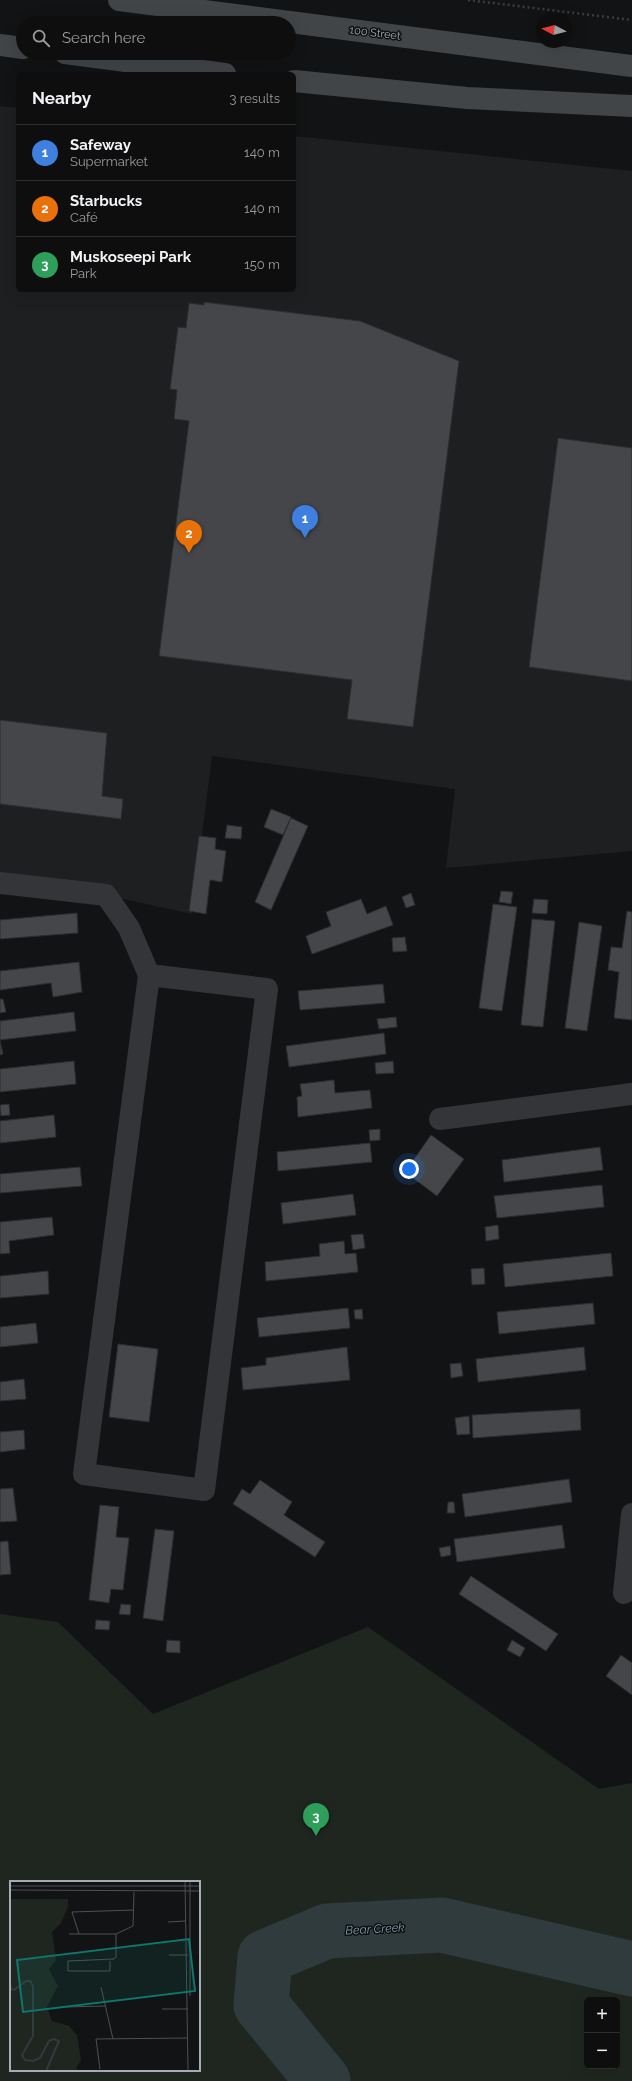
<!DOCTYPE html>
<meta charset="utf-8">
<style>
body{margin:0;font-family:Raleway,sans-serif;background:#171718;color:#f1f3f6}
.controls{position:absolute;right:12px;bottom:12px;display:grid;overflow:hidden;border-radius:6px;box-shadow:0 4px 16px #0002}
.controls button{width:36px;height:36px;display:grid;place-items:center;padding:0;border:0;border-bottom:1px solid #2e2e2f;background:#0e0e0f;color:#f1f3f6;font:20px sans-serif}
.compass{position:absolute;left:536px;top:12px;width:36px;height:36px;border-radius:50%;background:#0e0e0f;box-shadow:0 4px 16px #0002;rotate:277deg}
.you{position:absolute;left:409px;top:1169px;width:14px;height:14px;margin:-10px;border:3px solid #fff;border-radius:50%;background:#1a73e8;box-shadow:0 0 0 6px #1a73e833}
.badge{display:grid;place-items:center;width:26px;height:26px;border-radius:50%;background:#0f766e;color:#fff;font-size:13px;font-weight:700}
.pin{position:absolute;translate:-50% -33px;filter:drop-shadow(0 1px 2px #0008)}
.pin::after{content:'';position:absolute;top:21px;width:14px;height:12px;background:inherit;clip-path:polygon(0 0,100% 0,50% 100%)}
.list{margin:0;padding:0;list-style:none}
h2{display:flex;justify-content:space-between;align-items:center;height:52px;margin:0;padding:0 16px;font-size:17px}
h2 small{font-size:13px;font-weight:400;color:#9b9c9e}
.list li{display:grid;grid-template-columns:26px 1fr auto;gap:12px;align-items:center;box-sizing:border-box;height:56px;padding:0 16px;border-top:1px solid #2e2e2f}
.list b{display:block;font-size:15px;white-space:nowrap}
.list p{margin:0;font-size:13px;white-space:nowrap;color:#9b9c9e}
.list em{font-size:13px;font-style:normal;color:#9b9c9e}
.icon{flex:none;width:22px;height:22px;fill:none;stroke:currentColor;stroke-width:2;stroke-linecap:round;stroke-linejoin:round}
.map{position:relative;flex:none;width:632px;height:2081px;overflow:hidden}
.search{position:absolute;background:#0e0e0f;box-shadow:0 4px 16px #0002;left:16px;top:16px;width:280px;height:44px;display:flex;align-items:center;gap:10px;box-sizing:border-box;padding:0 14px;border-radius:22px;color:#9b9c9e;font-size:15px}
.panel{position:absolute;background:#0e0e0f;box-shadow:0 4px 16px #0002;left:16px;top:72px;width:280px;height:220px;border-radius:6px}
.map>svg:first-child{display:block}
</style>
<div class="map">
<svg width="632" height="2081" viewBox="0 0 632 2081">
<rect width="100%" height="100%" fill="#121314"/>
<!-- built -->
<path fill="#1e1f21" d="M 0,106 L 18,108 L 18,290 L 294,290 L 294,136 L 632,171 L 632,851 L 446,868 L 455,789 L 212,756 L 192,914 L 106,895 L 0,883 Z"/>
<!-- green -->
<path fill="#1f261f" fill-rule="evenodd" d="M 0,1614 L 58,1622 L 153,1714 L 368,1627 L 599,1789 L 632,1783 L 632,2081 L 0,2081 ZM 11,1882 L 199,1882 L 199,2070 L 11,2070 ZM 587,2000 L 617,2000 L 617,2066 L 587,2066 Z"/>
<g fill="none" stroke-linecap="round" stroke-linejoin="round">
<!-- river -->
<path stroke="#2f3b3d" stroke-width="55" d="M 323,2081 L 261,2005 L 265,1957 L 327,1931 L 442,1925 L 632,1969"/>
</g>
<!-- building -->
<g fill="#444649" stroke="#2c2d30">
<path d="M 204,302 L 360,321 L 459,361 L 413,727 L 347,719 L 352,680 L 159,656 L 189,421 L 174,419 L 177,390 L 170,389 L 178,327 L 186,328 L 189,303 L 204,305 Z"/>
<path d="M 558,438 L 632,448 L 632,681 L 529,667 Z"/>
<path d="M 0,720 L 107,733 L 102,796 L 123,799 L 121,819 L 0,804 Z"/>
<path d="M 271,809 L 291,817 L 283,835 L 264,827 Z"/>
<path d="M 291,818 L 308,826 L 271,910 L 255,902 Z"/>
<path d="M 227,825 L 242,827 L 241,839 L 225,838 Z"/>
<path d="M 199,836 L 216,838 L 215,849 L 226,851 L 222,882 L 210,880 L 206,914 L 189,911 Z"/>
<path d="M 501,891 L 513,892 L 511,904 L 499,902 Z"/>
<path d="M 411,893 L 415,905 L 406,908 L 402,897 Z"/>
<path d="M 361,899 L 367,914 L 386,906 L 393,925 L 312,954 L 306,936 L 331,926 L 326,912 Z"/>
<path d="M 534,899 L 548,900 L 547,914 L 532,913 Z"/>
<path d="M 493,904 L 517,907 L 502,1011 L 479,1008 Z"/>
<path d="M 627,911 L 632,912 L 632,1020 L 614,1018 L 619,972 L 608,970 L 611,947 L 622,948 Z"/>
<path d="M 77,913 L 78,933 L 0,939 L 0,920 Z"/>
<path d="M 532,919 L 555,921 L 543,1027 L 521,1025 Z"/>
<path d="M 579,922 L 602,926 L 587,1031 L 565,1028 Z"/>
<path d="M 405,937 L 407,951 L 393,952 L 392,938 Z"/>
<path d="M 79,962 L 82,992 L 53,997 L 51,983 L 0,990 L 0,971 Z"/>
<path d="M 383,984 L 385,1003 L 300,1010 L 298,991 Z"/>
<path d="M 0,999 L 3,999 L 6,1012 L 0,1013 Z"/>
<path d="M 74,1012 L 76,1031 L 0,1040 L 0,1021 Z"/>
<path d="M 396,1017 L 397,1027 L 379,1029 L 377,1019 Z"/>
<path d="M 384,1033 L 386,1054 L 289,1067 L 286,1046 Z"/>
<path d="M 0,1041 L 3,1054 L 0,1055 Z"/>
<path d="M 74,1061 L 76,1084 L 0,1092 L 0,1069 Z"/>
<path d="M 393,1061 L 394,1073 L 376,1074 L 375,1063 Z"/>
<path d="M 334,1080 L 335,1093 L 370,1090 L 372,1108 L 298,1117 L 297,1097 L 302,1096 L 300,1084 Z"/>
<path d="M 9,1104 L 10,1115 L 1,1116 L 0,1105 Z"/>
<path d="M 54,1115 L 56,1137 L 0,1143 L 0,1121 Z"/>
<path d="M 380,1129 L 380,1140 L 370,1141 L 369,1130 Z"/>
<path d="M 431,1135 L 464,1159 L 437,1196 L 405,1172 Z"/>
<path d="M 370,1143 L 372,1162 L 278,1171 L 277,1152 Z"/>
<path d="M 600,1147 L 603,1170 L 504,1182 L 502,1160 Z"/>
<path d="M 80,1167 L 82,1186 L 0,1193 L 0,1174 Z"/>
<path d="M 602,1185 L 604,1207 L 497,1218 L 494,1196 Z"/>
<path d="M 353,1194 L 356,1215 L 283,1224 L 281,1203 Z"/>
<path d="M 52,1217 L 54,1235 L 9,1241 L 10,1253 L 0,1254 L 0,1222 Z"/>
<path d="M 498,1225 L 499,1239 L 486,1241 L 485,1227 Z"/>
<path d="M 363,1234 L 365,1248 L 353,1250 L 351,1235 Z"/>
<path d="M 344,1241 L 345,1254 L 356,1253 L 358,1272 L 266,1281 L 265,1262 L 320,1256 L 319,1244 Z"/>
<path d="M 611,1253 L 613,1276 L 505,1287 L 503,1264 Z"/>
<path d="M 484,1268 L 485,1284 L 472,1285 L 471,1269 Z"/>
<path d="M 48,1271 L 49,1294 L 0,1298 L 0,1276 Z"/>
<path d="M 593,1303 L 595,1324 L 499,1334 L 497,1312 Z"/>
<path d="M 348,1308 L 350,1328 L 259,1337 L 257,1318 Z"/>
<path d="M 362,1309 L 363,1319 L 355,1319 L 354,1310 Z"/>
<path d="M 36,1323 L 38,1343 L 0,1347 L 0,1327 Z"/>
<path d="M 118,1344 L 158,1349 L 149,1422 L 109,1417 Z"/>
<path d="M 347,1347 L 350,1380 L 243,1390 L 241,1368 L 266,1365 L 266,1358 Z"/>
<path d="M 584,1347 L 586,1370 L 478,1382 L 476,1359 Z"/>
<path d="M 461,1363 L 463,1376 L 451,1378 L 450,1364 Z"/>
<path d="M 24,1379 L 26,1399 L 0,1401 L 0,1382 Z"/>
<path d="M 580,1409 L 581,1430 L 473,1438 L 472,1415 Z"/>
<path d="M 469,1416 L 470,1434 L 457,1435 L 455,1418 Z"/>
<path d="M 24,1430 L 25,1449 L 0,1452 L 0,1432 Z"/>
<path d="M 569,1479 L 572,1502 L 465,1517 L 462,1494 Z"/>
<path d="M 260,1480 L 292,1502 L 284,1515 L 325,1542 L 315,1557 L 233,1504 L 242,1489 L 250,1494 Z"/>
<path d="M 13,1488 L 17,1521 L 0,1522 L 0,1489 Z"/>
<path d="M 448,1502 L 454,1502 L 455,1513 L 447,1513 Z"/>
<path d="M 100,1505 L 119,1507 L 116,1537 L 129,1538 L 123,1590 L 111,1589 L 109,1603 L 89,1600 Z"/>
<path d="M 562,1525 L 565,1548 L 457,1562 L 454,1539 Z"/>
<path d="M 155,1529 L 174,1531 L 163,1621 L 143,1618 Z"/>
<path d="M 8,1541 L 11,1574 L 0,1575 L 0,1542 Z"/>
<path d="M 450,1546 L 451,1555 L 441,1557 L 439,1548 Z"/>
<path d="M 471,1576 L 558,1634 L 546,1651 L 459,1594 Z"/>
<path d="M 121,1604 L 131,1605 L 130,1615 L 119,1614 Z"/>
<path d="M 96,1620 L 110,1621 L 109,1630 L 95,1629 Z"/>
<path d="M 167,1640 L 180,1641 L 180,1653 L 166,1652 Z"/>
<path d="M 512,1640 L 525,1648 L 520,1657 L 507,1650 Z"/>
<path d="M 621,1655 L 632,1663 L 632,1695 L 606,1676 Z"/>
</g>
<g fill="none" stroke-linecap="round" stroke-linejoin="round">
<!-- path -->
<path stroke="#3a3d3f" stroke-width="2.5" stroke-dasharray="2 3" stroke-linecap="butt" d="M 468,0 L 632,20"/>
<!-- service -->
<path stroke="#343538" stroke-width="18" d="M 185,74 L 188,53"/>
<!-- minor -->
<g stroke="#343538" stroke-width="22">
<path d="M 0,883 L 106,895 L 129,928 L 149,975 L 84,1474 L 204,1490 L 267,989 L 149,975"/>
<path d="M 440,1119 L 632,1094"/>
<path d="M 624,1593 L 632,1514"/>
</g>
<!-- secondary -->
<g stroke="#424548" stroke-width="22">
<path d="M 119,0 L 632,66"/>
<path d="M 0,45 L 23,48"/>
<path d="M 65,53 L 225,74"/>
<path d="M 294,81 L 467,98 L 632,106"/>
</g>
</g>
<g text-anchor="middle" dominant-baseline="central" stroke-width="3" stroke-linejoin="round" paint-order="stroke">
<!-- street labels -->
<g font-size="11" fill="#a5acb3" stroke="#0d0e0f">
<text transform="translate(375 33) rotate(7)">100 Street</text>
</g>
<!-- water labels -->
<g font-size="12" font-style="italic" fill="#7ea1ac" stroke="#0d0e0f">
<text transform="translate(375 1929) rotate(-3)">Bear Creek</text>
</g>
</g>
<!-- overview -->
<g transform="translate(10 1881)">
<rect width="190" height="190" fill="#121314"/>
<path d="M 0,18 L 58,18 L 58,26 L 51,42 L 42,51 L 46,79 L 39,88 L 48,105 L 37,126 L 42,140 L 59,145 L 67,154 L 71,179 L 66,187 L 69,190 L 0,190 Z" fill="#1f261f"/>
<path fill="none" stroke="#2f3b3d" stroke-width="2" d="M 0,103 L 1,108 L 4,109 L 16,100 L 20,100 L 23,105 L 23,155 L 12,174 L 15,179 L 23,180 L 30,177 L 39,160 L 44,158 L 49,160 L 36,190"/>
<path fill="none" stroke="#4d5054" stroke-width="1" d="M 175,0 L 178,190M 0,5 L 190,5M 0,9 L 190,10M 158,41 L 175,40M 59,53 L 106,53 L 123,45 L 124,11M 69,53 L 62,31 L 124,29M 159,74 L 178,74M 100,80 L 100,90 L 58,90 L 58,80 L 104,78 L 106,76 L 106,53M 91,106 L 103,158M 180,115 L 180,0M 54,126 L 96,125M 152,128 L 178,128M 90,188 L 86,158 L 178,157"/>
<path fill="#0f766e" fill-opacity="0.15" stroke="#0f766e" stroke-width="2" d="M 179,58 L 185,110 L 13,131 L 7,79 Z"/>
<rect width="190" height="190" fill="none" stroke="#a5acb3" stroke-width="2"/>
</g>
</svg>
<div class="controls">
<button>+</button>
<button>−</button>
</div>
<svg class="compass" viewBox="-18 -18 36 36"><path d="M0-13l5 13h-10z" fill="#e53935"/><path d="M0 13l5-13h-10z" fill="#9b9c9e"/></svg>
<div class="you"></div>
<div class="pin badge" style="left:305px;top:538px;background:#3f7fe0">1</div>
<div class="pin badge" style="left:189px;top:553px;background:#e8710a">2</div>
<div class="pin badge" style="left:316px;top:1836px;background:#2e9e5b">3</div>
<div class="search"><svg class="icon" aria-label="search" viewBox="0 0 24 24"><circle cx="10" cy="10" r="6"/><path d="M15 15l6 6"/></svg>Search here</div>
<section class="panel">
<h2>Nearby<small>3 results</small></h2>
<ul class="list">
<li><span class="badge" style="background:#3f7fe0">1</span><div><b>Safeway</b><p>Supermarket</p></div><em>140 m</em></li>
<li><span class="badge" style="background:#e8710a">2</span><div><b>Starbucks</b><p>Café</p></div><em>140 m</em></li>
<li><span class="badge" style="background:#2e9e5b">3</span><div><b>Muskoseepi Park</b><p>Park</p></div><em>150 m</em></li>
</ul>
</section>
</div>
